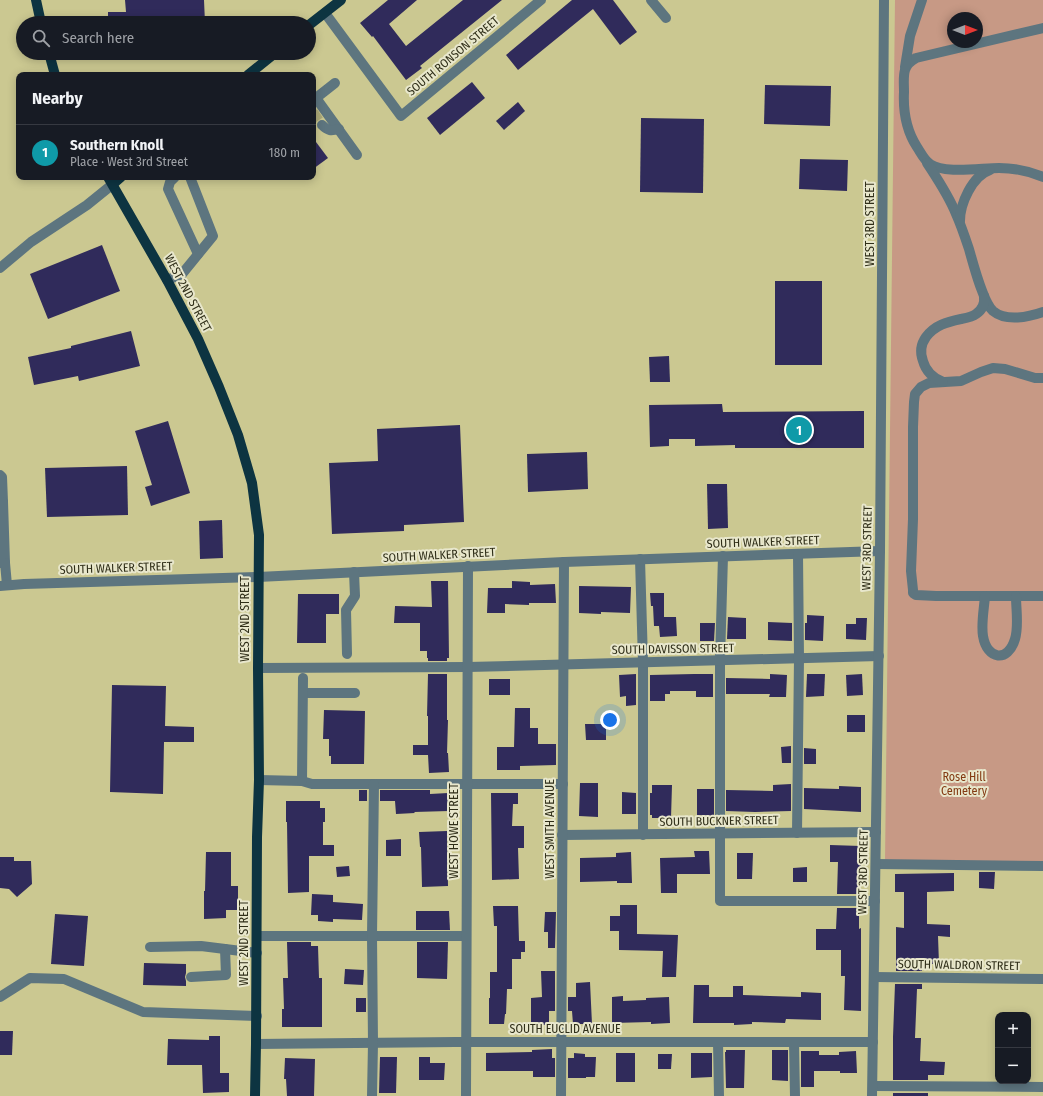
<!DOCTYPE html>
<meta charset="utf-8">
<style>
body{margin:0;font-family:"Fira Sans Condensed",sans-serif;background:#20242c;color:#f1f3f6}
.controls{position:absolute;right:12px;bottom:12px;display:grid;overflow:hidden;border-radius:8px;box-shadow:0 2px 10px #0003}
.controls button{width:36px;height:36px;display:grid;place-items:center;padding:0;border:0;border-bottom:1px solid #363941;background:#171b24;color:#f1f3f6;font:20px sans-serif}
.compass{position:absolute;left:947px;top:12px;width:36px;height:36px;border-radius:50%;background:#171b24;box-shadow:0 2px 10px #0003;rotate:90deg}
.you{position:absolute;left:610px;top:720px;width:14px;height:14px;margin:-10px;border:3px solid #fff;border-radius:50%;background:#1a73e8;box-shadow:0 0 0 6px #1a73e833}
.badge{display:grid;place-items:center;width:26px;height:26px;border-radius:50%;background:#b0a9e1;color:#fff;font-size:13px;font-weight:700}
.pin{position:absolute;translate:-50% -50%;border:2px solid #fff;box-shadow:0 1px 4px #0006}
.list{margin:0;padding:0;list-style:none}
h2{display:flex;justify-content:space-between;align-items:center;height:52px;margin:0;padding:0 16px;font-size:17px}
h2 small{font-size:13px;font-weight:400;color:#9ea1a6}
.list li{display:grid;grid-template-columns:26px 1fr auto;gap:12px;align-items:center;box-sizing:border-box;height:56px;padding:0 16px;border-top:1px solid #363941}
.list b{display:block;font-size:15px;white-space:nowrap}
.list p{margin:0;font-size:13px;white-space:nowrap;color:#9ea1a6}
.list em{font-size:13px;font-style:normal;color:#9ea1a6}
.icon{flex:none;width:22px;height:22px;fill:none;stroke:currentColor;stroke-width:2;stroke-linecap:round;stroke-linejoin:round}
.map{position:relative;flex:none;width:1043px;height:1096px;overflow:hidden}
.search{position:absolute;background:#171b24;box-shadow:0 2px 10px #0003;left:16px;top:16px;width:300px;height:44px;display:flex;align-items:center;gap:10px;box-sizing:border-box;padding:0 14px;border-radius:22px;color:#9ea1a6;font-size:15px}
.panel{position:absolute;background:#171b24;box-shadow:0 2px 10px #0003;left:16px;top:72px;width:300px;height:108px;border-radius:8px}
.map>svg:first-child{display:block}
</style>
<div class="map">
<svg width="1043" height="1096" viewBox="0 0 1043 1096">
<rect width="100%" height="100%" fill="#cbc891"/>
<!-- green -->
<path fill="#c79985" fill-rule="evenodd" d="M 895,0 L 1043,0 L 1043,863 L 885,862 ZM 953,18 L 977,18 L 977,42 L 953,42 Z"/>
<!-- building -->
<g fill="#302b5b">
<path d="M 125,0 L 204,0 L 205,23 L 108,23 L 108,12 L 126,12 Z"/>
<path d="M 388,0 L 417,0 L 389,24 L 406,46 L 463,0 L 502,0 L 420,66 L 422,68 L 406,80 L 373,36 L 372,37 L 360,23 Z"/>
<path d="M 572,0 L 613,0 L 637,32 L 620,45 L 593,9 L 518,70 L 506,55 Z"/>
<path d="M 472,82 L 485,98 L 440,135 L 427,118 Z"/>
<path d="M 765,85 L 831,86 L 830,126 L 764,124 Z"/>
<path d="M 518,102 L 525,111 L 504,130 L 496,121 Z"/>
<path d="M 641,118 L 704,119 L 703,193 L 640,192 Z"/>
<path d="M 313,138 L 328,158 L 313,169 Z"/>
<path d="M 800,159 L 848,160 L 847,191 L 799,189 Z"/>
<path d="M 102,245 L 120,291 L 48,319 L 30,274 Z"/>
<rect x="775" y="281" width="47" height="84"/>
<path d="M 131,331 L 140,366 L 79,381 L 78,376 L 34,385 L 28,357 L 71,348 L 71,346 Z"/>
<path d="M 669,356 L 670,382 L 650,382 L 649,357 Z"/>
<path d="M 722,404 L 723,412 L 864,411 L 864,448 L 735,448 L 735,445 L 695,446 L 695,439 L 669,439 L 669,446 L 650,447 L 649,405 Z"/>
<path d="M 168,421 L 190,493 L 151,506 L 145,487 L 152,485 L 135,431 Z"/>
<path d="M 460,425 L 464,522 L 404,525 L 404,531 L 332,534 L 329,463 L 378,461 L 377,429 Z"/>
<path d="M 587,452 L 588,489 L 528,492 L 527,454 Z"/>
<path d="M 127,466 L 128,515 L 47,517 L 45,468 Z"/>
<path d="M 707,484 L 727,484 L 728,528 L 708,529 Z"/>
<path d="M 222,520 L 223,558 L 200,559 L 199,521 Z"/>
<path d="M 431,581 L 448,581 L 449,658 L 447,658 L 447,661 L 428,661 L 428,658 L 427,658 L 427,651 L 420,651 L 420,623 L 394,623 L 395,606 L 432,607 Z"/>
<path d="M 512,581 L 530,582 L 530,585 L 555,584 L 556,603 L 529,603 L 529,605 L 505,604 L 505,613 L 487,613 L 488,588 L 512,588 Z"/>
<path d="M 579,586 L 631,587 L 630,613 L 601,612 L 601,614 L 579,613 Z"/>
<path d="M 650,593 L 664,593 L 664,617 L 676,617 L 677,636 L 660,637 L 659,626 L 654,626 L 653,606 L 651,606 Z"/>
<path d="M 298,594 L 339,594 L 339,614 L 326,614 L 326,643 L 297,643 Z"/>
<path d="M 807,615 L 824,616 L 823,641 L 805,640 L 805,623 L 807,623 Z"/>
<path d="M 728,617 L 746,618 L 746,639 L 727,639 Z"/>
<path d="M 856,618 L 867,618 L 866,640 L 846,639 L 846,624 L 856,624 Z"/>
<path d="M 768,622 L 792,623 L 792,641 L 768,640 Z"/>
<path d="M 700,623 L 715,623 L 714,641 L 700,641 Z"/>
<path d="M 428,674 L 447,674 L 447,720 L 448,720 L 447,753 L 448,753 L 449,772 L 429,773 L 428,755 L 413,755 L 413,745 L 428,745 L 428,716 L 427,716 Z"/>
<path d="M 636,674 L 636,705 L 626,706 L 626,696 L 620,697 L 619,675 Z"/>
<path d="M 694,674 L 713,674 L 713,697 L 696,697 L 696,691 L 670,691 L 670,694 L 665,694 L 665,701 L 650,701 L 650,675 Z"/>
<path d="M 770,674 L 787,675 L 786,697 L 769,697 L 770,694 L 726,694 L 726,678 L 770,679 Z"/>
<path d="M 807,674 L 825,674 L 824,696 L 806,697 Z"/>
<path d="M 862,674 L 863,695 L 847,696 L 846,675 Z"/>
<rect x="489" y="679" width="21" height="16"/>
<path d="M 112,685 L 166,686 L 165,726 L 194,727 L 194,742 L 164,742 L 163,794 L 110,792 Z"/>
<path d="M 515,708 L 530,708 L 530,728 L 538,728 L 538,744 L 556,744 L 556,765 L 520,766 L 520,770 L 497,770 L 497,747 L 514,747 Z"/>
<path d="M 324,710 L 365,711 L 364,764 L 331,764 L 331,756 L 329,756 L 329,739 L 323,739 Z"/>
<rect x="847" y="715" width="18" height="17"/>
<path d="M 585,724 L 606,724 L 606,740 L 586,740 Z"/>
<path d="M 791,746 L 791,763 L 782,763 L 781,747 Z"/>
<path d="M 804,748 L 816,749 L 816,764 L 804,764 Z"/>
<path d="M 580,783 L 598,783 L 598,817 L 579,816 Z"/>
<path d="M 791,784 L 791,811 L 755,812 L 726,811 L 726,790 L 773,791 L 773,785 Z"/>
<path d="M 652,785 L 672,785 L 671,818 L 652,818 L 652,815 L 650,815 L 650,793 L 652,793 Z"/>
<path d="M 839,786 L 861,787 L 861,812 L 804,809 L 804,788 L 839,789 Z"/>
<path d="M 697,789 L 714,789 L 714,816 L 697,815 Z"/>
<rect x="359" y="790" width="8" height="11"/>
<path d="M 380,790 L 430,790 L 430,794 L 448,793 L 449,811 L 414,812 L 415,813 L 396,814 L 395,801 L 380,801 Z"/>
<path d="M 622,792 L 636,793 L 636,814 L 622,814 Z"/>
<path d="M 491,793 L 518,793 L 518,804 L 513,804 L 512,826 L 524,826 L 524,848 L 518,848 L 519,879 L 492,880 Z"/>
<path d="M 286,801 L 320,801 L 320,808 L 325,808 L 325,822 L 323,822 L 323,845 L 334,845 L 334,856 L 309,856 L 309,892 L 288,893 L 287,822 L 286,822 Z"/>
<path d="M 447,831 L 448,886 L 422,887 L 421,847 L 420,847 L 419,832 Z"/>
<path d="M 401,839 L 401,856 L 386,856 L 386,840 Z"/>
<path d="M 830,845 L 861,846 L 861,886 L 860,886 L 859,894 L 837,894 L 838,862 L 830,862 Z"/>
<path d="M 694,851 L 709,851 L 710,874 L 677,874 L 677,893 L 661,893 L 660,858 L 695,857 Z"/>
<path d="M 206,852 L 231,852 L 231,886 L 238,886 L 238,910 L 226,910 L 226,918 L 204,919 L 204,891 L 205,891 Z"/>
<path d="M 631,852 L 632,883 L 617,883 L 617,881 L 580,882 L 580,858 L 616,857 L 616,853 Z"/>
<path d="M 737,853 L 753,853 L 752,879 L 737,879 Z"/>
<path d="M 0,857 L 14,857 L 14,861 L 31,861 L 32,884 L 17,897 L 9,889 L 0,888 Z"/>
<path d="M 349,866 L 350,876 L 337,877 L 336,867 Z"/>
<path d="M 807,867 L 807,882 L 793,882 L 793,868 Z"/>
<path d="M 979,872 L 995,872 L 994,889 L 979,888 Z"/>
<path d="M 954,873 L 954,891 L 927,892 L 927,924 L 950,925 L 950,937 L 938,936 L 939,964 L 922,964 L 922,971 L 896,971 L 896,927 L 904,928 L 904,892 L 895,892 L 895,874 Z"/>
<path d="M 312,894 L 333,895 L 333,902 L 363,904 L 362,920 L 333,919 L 333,922 L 318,921 L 318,915 L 311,915 Z"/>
<path d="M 620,905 L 637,905 L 637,934 L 678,935 L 676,977 L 662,977 L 663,951 L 619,950 L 619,931 L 610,931 L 610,916 L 620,916 Z"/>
<path d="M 493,906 L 518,906 L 519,941 L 525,941 L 525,952 L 521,952 L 521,959 L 512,959 L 512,989 L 507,989 L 506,1014 L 505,1014 L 504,1024 L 489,1024 L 489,998 L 490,998 L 490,972 L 497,972 L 497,926 L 494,926 Z"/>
<path d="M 837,908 L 859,908 L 859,929 L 861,928 L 861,1011 L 844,1010 L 845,976 L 841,976 L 841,950 L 816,950 L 816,929 L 836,929 Z"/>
<path d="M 416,911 L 449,911 L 450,930 L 416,930 Z"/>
<path d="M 545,912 L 556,912 L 555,948 L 548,948 L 548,932 L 544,932 Z"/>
<path d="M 55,914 L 88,916 L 84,966 L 51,964 Z"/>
<path d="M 287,942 L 311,942 L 311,946 L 318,946 L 319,978 L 322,978 L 322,1027 L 282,1027 L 282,1009 L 284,1009 L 283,978 L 288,978 Z"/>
<path d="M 417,942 L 448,942 L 447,979 L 417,978 Z"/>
<path d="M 144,963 L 186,964 L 186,973 L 185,977 L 186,981 L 186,986 L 143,985 Z"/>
<path d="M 345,969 L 364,970 L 363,985 L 344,984 Z"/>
<path d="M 541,971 L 555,971 L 555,1011 L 549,1011 L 549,1025 L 531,1025 L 531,998 L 542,997 Z"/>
<path d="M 590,982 L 592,1024 L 573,1024 L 572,1011 L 568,1011 L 568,997 L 576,997 L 576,983 Z"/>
<path d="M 895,984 L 922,984 L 922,989 L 917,989 L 915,1038 L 921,1038 L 920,1061 L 945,1062 L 944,1075 L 928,1075 L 928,1080 L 893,1080 L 893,1037 Z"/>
<path d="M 694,985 L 709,985 L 709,997 L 733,997 L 733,986 L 743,986 L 743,995 L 801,997 L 801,992 L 821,993 L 821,1020 L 786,1019 L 785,1023 L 752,1022 L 752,1024 L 734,1025 L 734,1023 L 693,1023 Z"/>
<path d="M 623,996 L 623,1001 L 646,1000 L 646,998 L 669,997 L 670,1023 L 651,1024 L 651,1022 L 612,1023 L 612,997 Z"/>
<rect x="356" y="998" width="10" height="14"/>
<path d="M 0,1031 L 13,1031 L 12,1055 L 0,1055 Z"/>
<path d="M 209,1036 L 220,1036 L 220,1073 L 229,1073 L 229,1092 L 203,1093 L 202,1065 L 167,1065 L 168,1039 L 209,1040 Z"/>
<path d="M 552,1049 L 552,1058 L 555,1058 L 555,1077 L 533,1077 L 533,1071 L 486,1071 L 486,1053 L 532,1052 L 532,1050 Z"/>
<path d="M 726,1050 L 745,1050 L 744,1088 L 726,1088 L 725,1052 L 726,1052 Z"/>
<path d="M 772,1050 L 788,1050 L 788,1081 L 772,1080 Z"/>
<path d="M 801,1051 L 819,1051 L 819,1055 L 839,1055 L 839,1052 L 856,1051 L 857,1073 L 840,1073 L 840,1071 L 814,1071 L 814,1087 L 801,1087 Z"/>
<path d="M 574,1053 L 585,1054 L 585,1057 L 596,1057 L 595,1077 L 586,1077 L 586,1078 L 568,1078 L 568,1058 L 574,1058 Z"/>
<rect x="616" y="1053" width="19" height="29"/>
<path d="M 691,1053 L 712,1053 L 712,1077 L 691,1078 Z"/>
<path d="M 658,1054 L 672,1054 L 671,1069 L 658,1069 Z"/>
<path d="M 380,1057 L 397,1057 L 396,1093 L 379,1093 Z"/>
<path d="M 419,1057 L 430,1057 L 430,1063 L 445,1063 L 444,1080 L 419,1080 Z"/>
<path d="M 285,1058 L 315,1059 L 314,1096 L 287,1096 L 286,1079 L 284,1079 Z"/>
<rect x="893" y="1093" width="35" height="3"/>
</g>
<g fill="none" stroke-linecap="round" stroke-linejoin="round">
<!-- minor-tunnel -->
<path stroke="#aca979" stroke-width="10" stroke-dasharray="10 5" stroke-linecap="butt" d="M 313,112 L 322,125"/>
<!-- minor -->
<g stroke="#5d757f" stroke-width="10">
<path d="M 651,0 L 666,18"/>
<path d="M 325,13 L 401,116 L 541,0"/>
<path d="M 1043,28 L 916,58 C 901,66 904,77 904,92 C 903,112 906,130 917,147 C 921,153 924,160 930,164 C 944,174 981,168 999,168 C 1014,168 1029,171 1043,177"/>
<path d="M 905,67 L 910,36 L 922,0"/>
<path d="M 335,83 L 316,98 L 357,155"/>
<path d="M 322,125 C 328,131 331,131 339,129"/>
<path d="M 927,163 C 938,180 949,196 956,214 C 961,225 965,237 969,249 C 973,263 983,302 993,311 C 1006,322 1029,317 1043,312"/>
<path d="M 175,177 L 170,182 L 168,189 L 198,254"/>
<path d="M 960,221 C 960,204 972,176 990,170"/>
<path d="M 0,268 L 31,242 L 87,205 L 113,184"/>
<path d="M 167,280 L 182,274 L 213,236 L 190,177"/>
<path d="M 1043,378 L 1035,378 L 1005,369 L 993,368 L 981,372 L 961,381 L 929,383 L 921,387 L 915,394 L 914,402 L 913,427 L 913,519 L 911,571 L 913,590 L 913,593 L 916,595 L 936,596 L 1043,596"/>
<path d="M 943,382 C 933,378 926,372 923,361 C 920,353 921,344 926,337 C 935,325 947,322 961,319 C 966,318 972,317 976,314 C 982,310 985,304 984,296"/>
<path d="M 0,475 L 2,477 L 3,502"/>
<path d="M 0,502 L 3,502 L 5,563"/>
<path d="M 723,556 L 720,660 L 720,901 L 875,901"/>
<path d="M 640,559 L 643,662 L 643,835"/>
<path d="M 0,563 L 5,563 L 7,585"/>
<path d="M 0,586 L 24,584 L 258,577 L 564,562 L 880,551"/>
<path d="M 985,596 C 984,609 981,624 983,636 C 987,660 1008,663 1015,639 C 1019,626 1016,610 1016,596"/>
<path d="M 347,654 L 346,610 L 355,596 L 354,572"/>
<path d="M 258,668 L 468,667 L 879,656"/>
<path d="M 303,693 L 355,693"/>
<path d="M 259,780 L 302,781 L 312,784 L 563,784"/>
<path d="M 302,781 L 303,678"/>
<path d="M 797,833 L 799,658 L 798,554"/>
<path d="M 562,835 L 876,832"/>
<path d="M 876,864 L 1043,866"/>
<path d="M 257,936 L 466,936"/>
<path d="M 150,947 L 201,946 L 257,953"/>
<path d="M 191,977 L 226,975 L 225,949"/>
<path d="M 874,977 L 1043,979"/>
<path d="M 0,997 L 30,978 L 64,979 L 143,1012 L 257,1016"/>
<path d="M 718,1042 L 719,1096"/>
<path d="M 794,1042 L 795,1096"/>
<path d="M 256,1044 L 455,1042 L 873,1042"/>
<path d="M 873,1086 L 1043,1087"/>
<path d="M 372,1096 L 373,1043 L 372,936 L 374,784"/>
<path d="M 466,1096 L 468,566"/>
<path d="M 561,1096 L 564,562"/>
<path d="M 872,1096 L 880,551 L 884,0"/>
</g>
<!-- major -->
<g stroke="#0d3441" stroke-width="10">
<path d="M 36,0 L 41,23"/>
<path d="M 309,25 L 341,0"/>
<path d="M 49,53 L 55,75"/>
<path d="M 248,75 L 275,53"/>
<path d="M 108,177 L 167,280 L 198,339 L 219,387 L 238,435 L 252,483 L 259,535 L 258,668 L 259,780 L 257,837 L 256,1044 L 255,1096"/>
<path d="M 113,184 L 121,177"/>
</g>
</g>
<g text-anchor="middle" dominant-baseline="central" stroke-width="4" stroke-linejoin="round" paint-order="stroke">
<!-- street labels -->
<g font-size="12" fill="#2f2e18" stroke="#e8e7cc">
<text transform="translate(453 56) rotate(-40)">SOUTH RONSON STREET</text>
<text transform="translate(870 224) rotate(-90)">WEST 3RD STREET</text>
<text transform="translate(188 293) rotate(62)">WEST 2ND STREET</text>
<text transform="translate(763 542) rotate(-2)">SOUTH WALKER STREET</text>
<text transform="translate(867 548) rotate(-89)">WEST 3RD STREET</text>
<text transform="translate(439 555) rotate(-3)">SOUTH WALKER STREET</text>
<text transform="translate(116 568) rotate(-2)">SOUTH WALKER STREET</text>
<text transform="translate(245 619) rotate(-90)">WEST 2ND STREET</text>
<text transform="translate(673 649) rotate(-1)">SOUTH DAVISSON STREET</text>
<text transform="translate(719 821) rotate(-1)">SOUTH BUCKNER STREET</text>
<text transform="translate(550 829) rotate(-90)">WEST SMITH AVENUE</text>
<text transform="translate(454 831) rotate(-90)">WEST HOWE STREET</text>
<text transform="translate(863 872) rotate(-89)">WEST 3RD STREET</text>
<text transform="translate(244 943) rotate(-90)">WEST 2ND STREET</text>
<text transform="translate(959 965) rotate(1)">SOUTH WALDRON STREET</text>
<text x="565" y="1029">SOUTH EUCLID AVENUE</text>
</g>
<!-- park labels -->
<g font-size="12" fill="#833a12" stroke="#e8e7cc">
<text x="964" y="777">Rose Hill<tspan x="964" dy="14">Cemetery</tspan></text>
</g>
</g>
</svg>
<div class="controls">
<button>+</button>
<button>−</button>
</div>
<svg class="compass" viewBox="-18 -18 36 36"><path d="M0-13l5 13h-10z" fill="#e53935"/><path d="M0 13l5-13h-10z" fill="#9ea1a6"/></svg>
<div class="you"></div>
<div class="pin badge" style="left:799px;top:430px;background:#0f9aa8">1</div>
<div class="search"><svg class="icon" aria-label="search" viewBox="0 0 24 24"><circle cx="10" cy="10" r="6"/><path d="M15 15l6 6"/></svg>Search here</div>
<section class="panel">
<h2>Nearby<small></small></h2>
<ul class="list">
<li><span class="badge" style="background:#0f9aa8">1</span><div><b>Southern Knoll</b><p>Place · West 3rd Street</p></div><em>180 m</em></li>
</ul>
</section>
</div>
